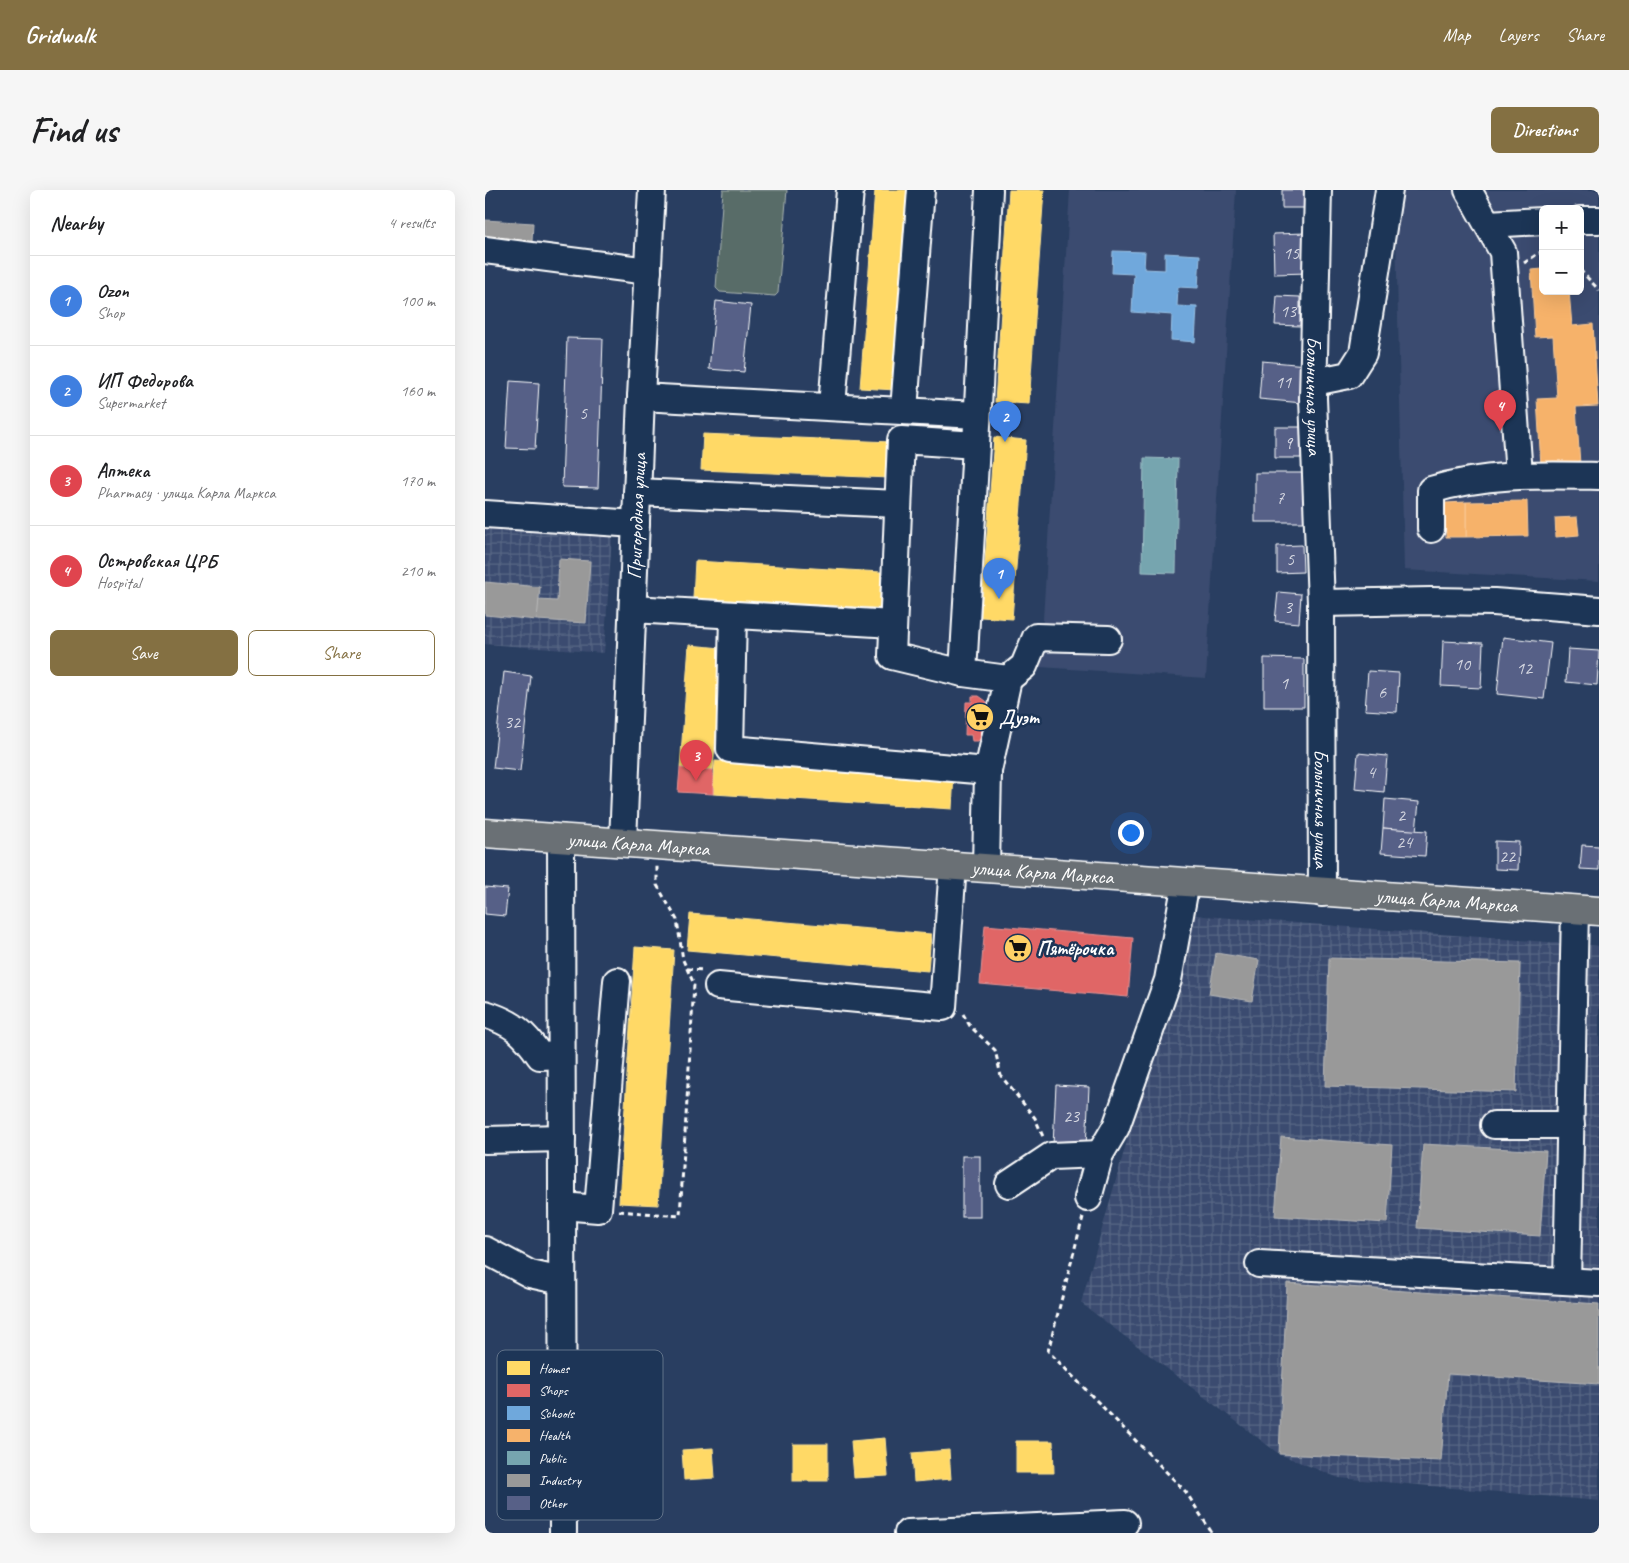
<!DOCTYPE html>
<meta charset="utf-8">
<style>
body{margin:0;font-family:Caveat,sans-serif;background:#f6f6f6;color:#202124}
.controls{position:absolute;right:15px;top:15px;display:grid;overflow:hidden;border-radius:8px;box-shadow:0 5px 20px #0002}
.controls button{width:45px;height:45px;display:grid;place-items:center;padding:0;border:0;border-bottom:1px solid #e0e0e0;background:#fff;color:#202124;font:25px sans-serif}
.you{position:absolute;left:645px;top:642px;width:18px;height:18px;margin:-12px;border:4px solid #fff;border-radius:50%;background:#1a73e8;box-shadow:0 0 0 8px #1a73e833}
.badge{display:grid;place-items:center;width:32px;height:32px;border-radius:50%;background:#847042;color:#fff;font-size:16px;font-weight:700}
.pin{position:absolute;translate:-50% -41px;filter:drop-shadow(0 1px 2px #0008)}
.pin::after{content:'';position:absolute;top:26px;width:18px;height:15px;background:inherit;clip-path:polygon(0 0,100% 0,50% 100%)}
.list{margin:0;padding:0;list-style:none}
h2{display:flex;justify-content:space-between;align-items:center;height:65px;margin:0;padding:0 20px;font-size:21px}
h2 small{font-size:16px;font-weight:400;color:#757577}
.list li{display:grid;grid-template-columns:32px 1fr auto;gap:15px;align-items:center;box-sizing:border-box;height:90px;padding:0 20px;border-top:1px solid #e0e0e0}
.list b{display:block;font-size:19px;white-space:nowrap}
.list p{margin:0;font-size:16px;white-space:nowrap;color:#757577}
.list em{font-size:16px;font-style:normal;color:#757577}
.actions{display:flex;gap:10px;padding:15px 20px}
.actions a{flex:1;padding:11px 0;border:1px solid #847042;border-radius:8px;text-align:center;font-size:18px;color:#847042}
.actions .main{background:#847042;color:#fff}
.map{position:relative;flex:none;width:1114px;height:1343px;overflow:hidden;border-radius:8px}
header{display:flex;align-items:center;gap:30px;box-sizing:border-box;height:70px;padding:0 25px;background:#847042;color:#fff}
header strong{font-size:24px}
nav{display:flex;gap:28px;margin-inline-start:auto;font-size:18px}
.intro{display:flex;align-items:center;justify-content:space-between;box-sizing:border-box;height:120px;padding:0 30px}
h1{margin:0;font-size:35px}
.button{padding:12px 22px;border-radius:8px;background:#847042;color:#fff;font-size:18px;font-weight:700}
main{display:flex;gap:30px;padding:0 30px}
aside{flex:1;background:#fff;border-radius:8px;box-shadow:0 5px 20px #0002}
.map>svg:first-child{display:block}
</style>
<header>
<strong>Gridwalk</strong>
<nav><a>Map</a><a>Layers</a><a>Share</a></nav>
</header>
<div class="intro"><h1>Find us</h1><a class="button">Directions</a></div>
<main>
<aside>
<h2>Nearby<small>4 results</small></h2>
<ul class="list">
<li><span class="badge" style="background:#3f7fe0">1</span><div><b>Ozon</b><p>Shop</p></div><em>100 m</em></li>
<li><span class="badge" style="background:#3f7fe0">2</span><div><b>ИП Федорова</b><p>Supermarket</p></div><em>160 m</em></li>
<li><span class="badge" style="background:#e0444e">3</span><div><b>Аптека</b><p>Pharmacy · улица Карла Маркса</p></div><em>170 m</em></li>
<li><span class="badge" style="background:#e0444e">4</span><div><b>Островская ЦРБ</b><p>Hospital</p></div><em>210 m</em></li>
</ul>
<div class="actions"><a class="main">Save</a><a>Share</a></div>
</aside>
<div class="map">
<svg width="1114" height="1343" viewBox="0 0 1114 1343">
<defs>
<pattern id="industrial-grid" width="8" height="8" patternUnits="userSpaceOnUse" patternTransform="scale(1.25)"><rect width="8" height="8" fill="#3b4c6f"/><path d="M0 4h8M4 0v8" fill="none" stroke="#586785"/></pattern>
</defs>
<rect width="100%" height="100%" fill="#293e61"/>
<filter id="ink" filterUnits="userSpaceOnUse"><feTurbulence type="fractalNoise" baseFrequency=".02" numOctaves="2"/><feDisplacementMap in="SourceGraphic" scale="10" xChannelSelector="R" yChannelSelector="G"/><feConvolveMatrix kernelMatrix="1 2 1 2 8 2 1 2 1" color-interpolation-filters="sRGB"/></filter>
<g filter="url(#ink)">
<!-- built -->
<g fill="#3b4c6f" fill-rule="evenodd">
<path d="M 585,0 L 751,0 L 721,488 L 555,477 Z"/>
<path d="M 910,0 L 1114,0 L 1114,391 L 919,380 ZM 1058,19 L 1095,19 L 1095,101 L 1058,101 Z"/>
</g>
<!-- industrial -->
<g fill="url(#industrial-grid)">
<path d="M 0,309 L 129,318 L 119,463 L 0,454 Z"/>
<path d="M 706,725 L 1114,756 L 1114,1311 L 854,1288 L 794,1264 L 596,1113 Z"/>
</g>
<!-- pitch -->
<path fill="#586c67" stroke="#acb6b3" d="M 238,0 L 302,0 L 293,103 L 290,106 L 235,102 L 231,98 Z"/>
<!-- homes -->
<g fill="#ffd966" stroke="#ffe494">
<path d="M 390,0 L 427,0 L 411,200 L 375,198 Z"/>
<path d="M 524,0 L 559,0 L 544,214 L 510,212 Z"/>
<path d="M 218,244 L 406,252 L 404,288 L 216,280 Z"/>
<path d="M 509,247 L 541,250 L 527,429 L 496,427 Z"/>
<path d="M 210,371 L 396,382 L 394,418 L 208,408 Z"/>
<path d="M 204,455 L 237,458 L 228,580 L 195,578 Z"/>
<path d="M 230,571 L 469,585 L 467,619 L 228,604 Z"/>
<path d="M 205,724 L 446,744 L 443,781 L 202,760 Z"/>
<path d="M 150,757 L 189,760 L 173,1015 L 134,1013 Z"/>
<path d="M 400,1248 L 403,1286 L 369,1288 L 366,1251 Z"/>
<path d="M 531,1251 L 568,1251 L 569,1283 L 531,1283 Z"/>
<rect x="308" y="1254" width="35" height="37"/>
<path d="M 228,1258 L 230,1288 L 199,1290 L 197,1260 Z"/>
<path d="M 464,1260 L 466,1289 L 429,1292 L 427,1263 Z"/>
</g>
<!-- shops -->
<g fill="#e06666" stroke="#e99494">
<path d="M 487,506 L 494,506 L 501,511 L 509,523 L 504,544 L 493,551 L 487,551 L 486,545 L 480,545 L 481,512 L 487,512 Z"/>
<path d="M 195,578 L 228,580 L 228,604 L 193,602 Z"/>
<path d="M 500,735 L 648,748 L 643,807 L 495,794 Z"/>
</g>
<!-- schools -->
<path fill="#6fa8dc" stroke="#9ac2e6" d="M 628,61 L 660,62 L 659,79 L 680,80 L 680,63 L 715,65 L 713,98 L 693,97 L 692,116 L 712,117 L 710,152 L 686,150 L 687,125 L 647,122 L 649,84 L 627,83 Z"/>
<!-- health -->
<g fill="#f6b26b" stroke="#f9c997">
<path d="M 1058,79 L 1058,101 L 1084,101 L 1087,136 L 1108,134 L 1113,216 L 1091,217 L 1095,274 L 1056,276 L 1052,209 L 1072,208 L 1068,146 L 1050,147 L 1046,80 Z"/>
<path d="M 1042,311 L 1043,346 L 981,347 L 981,312 Z"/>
<path d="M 981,312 L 981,347 L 961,347 L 960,313 Z"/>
<path d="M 1092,327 L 1094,345 L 1071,347 L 1070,328 Z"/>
</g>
<!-- public -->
<path fill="#76a5af" stroke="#9fc0c7" d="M 659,268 L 693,269 L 691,383 L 657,382 Z"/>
<!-- industry -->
<g fill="#999" stroke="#b8b8b8">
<path d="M 0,30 L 48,33 L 47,52 L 0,49 Z"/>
<path d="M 74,369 L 105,371 L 101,433 L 52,430 L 53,410 L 72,411 Z"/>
<path d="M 0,392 L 55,397 L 52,430 L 0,425 Z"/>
<path d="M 731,763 L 774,770 L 767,811 L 724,804 Z"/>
<path d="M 844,768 L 1035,773 L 1031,902 L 840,896 Z"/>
<path d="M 796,947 L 907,955 L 902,1033 L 790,1026 Z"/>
<path d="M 938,954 L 1061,961 L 1055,1046 L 932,1038 Z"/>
<path d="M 802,1093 L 1114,1114 L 1114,1194 L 963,1184 L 956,1271 L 794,1264 Z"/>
</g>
<!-- building -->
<g fill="#576087" stroke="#fff">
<rect x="797" y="0" width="24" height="18"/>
<path d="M 822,43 L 823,83 L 789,84 L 788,44 Z"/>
<path d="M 792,106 L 815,107 L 815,136 L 790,135 Z"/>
<path d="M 231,111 L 266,115 L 259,182 L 224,179 Z"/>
<path d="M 82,148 L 118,149 L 113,298 L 77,297 Z"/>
<path d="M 777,171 L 821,175 L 818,213 L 774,209 Z"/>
<path d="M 25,191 L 54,193 L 50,259 L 21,258 Z"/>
<rect x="790" y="237" width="26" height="31"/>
<rect x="770" y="283" width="50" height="49"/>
<path d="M 817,355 L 818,382 L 792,383 L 792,356 Z"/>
<path d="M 793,402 L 816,404 L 814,433 L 790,431 Z"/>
<path d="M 1018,447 L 1066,453 L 1059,509 L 1012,504 Z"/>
<path d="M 958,451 L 998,453 L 996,498 L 956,496 Z"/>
<path d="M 1083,459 L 1114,461 L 1112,495 L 1081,492 Z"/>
<path d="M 779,468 L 819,469 L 819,517 L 779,517 Z"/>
<path d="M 883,481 L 914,483 L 912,522 L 880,520 Z"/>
<path d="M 19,482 L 46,486 L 35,581 L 8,578 Z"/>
<path d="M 873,563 L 902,566 L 899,602 L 870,599 Z"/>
<path d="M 900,609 L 934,612 L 931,641 L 898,638 Z"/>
<path d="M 898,638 L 942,641 L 940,666 L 896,663 Z"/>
<path d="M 1010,651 L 1034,652 L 1033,680 L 1010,679 Z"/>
<path d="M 1097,655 L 1114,656 L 1114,680 L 1095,679 Z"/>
<path d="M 0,697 L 23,699 L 20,726 L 0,724 Z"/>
<path d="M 571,895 L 604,897 L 601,957 L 568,955 Z"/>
<rect x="477" y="966" width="18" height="61"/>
</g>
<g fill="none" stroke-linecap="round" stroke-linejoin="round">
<defs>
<g id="minor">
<path id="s1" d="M 833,0 L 828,208 L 836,413 L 837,703"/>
<path d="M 983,0 L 1018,62 L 1034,285"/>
<path d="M 1095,30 L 1114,30"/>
<path d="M 1003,34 L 1058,31"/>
<path d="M 0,60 L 163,81"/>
<path d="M 829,192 L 864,185 L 878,163 L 904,0"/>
<path d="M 156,207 L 492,225"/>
<path d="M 347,216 L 365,0"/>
<path d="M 419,220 L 436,0"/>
<path d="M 152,302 L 413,314"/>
<path d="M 0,324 L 151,334"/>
<path d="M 946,339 L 946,300 C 1001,283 1057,285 1114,286"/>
<path d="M 836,413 L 946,411 L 1009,412 L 1114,420"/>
<path d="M 148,419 L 408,434"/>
<path d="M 248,425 L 245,559 L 503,581"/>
<path d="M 478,483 L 491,255"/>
<path d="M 523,489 L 539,476 L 551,447 L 623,449"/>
<path d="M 76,648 L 78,1343"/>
<path id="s2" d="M 138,652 L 156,207 L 167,0"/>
<path d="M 501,677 L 503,581 L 523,489 L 478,483 L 407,466 L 416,250 L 491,255 L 504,0"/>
<path d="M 233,796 L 458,817 L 468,675"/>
<path d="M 0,824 C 28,833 39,842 55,866 L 76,865"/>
<path d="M 1009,935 L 1086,935"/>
<path d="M 0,950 L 77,948"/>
<path d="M 524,994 L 566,966 L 615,964"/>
<path d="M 603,1008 L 615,964 L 631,937 L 683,790 L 701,692"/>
<path d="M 77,1016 L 113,1019 L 132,791"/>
<path d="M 0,1060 L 45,1084 L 77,1091"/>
<path d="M 774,1074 L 1114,1093"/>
<path d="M 1082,1091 L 1090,720"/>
<path d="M 423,1343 L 640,1333"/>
</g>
<g id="major">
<path id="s3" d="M 0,643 L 1114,721"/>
</g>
</defs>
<!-- minor casing -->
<use href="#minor" stroke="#fff" stroke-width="30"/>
<!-- major casing -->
<use href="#major" stroke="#fff" stroke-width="31"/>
<!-- path -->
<g stroke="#fff" stroke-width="3" stroke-dasharray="5 4" stroke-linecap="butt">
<path d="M 1039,73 L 1054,63 L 1058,64"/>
<path d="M 1095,80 L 1114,100"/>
<path d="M 202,779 L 220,780"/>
<path d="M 478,824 L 485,836 L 510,860 L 516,886 L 550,928 L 559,949"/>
<path d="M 134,1021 L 195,1026 L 209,794 L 198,770 L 192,730 L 172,695 L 172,675"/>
<path d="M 598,1027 L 563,1161 L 701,1302 L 727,1343"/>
</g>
<!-- minor -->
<use href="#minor" stroke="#1d3557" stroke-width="26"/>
<!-- major -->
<use href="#major" stroke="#6a7074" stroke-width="28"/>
</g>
</g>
<!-- icons -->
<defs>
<symbol id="supermarket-disc" viewBox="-11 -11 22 22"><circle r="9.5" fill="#ffd166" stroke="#1d3557"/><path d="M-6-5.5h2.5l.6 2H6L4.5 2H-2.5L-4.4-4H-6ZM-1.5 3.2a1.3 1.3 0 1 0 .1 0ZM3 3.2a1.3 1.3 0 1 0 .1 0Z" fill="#111"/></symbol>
</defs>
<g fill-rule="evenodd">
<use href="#supermarket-disc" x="479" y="511" width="32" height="32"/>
<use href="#supermarket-disc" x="517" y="742" width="32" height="32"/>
</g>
<g text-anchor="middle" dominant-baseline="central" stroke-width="5" stroke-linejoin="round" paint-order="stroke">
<!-- number labels -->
<g font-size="18" fill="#d5d7e1">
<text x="806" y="63">15</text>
<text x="803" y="121">13</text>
<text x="798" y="192">11</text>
<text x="98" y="223">5</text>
<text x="803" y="253">9</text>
<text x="795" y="308">7</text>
<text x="805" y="369">5</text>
<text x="803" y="417">3</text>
<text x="977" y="474">10</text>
<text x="1039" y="478">12</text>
<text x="799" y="493">1</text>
<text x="897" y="502">6</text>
<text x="27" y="532">32</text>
<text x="886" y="582">4</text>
<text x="916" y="625">2</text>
<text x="919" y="652">24</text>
<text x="1022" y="666">22</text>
<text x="586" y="926">23</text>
</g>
<!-- street labels -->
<g font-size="20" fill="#fff" stroke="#1d3557">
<text stroke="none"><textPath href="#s1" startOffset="206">Больничная улица</textPath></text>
<text stroke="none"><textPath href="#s2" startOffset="326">Пригородная улица</textPath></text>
<text stroke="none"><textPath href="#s1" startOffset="619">Больничная улица</textPath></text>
<text stroke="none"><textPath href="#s3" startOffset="154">улица Карла Маркса</textPath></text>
<text stroke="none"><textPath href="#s3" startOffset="559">улица Карла Маркса</textPath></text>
<text stroke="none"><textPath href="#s3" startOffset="964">улица Карла Маркса</textPath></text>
</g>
<!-- poi labels -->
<g font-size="20" font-weight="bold" fill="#fff" stroke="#1d3557" text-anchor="start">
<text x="514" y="527">Дуэт</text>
<text x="552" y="758">Пятёрочка</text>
</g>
</g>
<!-- legend -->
<rect x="12" y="1160" width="166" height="170" rx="8" fill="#1d3557" stroke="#617289" stroke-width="1"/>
<rect x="22" y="1171" width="23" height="14" fill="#ffd966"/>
<rect x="22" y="1194" width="23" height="13" fill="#e06666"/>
<rect x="22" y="1216" width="23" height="14" fill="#6fa8dc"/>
<rect x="22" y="1239" width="23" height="13" fill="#f6b26b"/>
<rect x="22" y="1261" width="23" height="14" fill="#76a5af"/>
<rect x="22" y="1284" width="23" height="13" fill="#999"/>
<rect x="22" y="1306" width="23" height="14" fill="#576087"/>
<g font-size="14" fill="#fff">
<text x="54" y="1183">Homes</text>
<text x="54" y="1205">Shops</text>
<text x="54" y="1228">Schools</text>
<text x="54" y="1250">Health</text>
<text x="54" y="1273">Public</text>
<text x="54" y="1295">Industry</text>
<text x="54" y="1318">Other</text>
</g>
</svg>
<div class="controls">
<button>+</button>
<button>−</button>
</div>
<div class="you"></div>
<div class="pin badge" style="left:514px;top:409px;background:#3f7fe0">1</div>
<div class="pin badge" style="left:520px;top:252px;background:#3f7fe0">2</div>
<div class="pin badge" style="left:211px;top:591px;background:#e0444e">3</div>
<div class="pin badge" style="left:1015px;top:241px;background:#e0444e">4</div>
</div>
</main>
